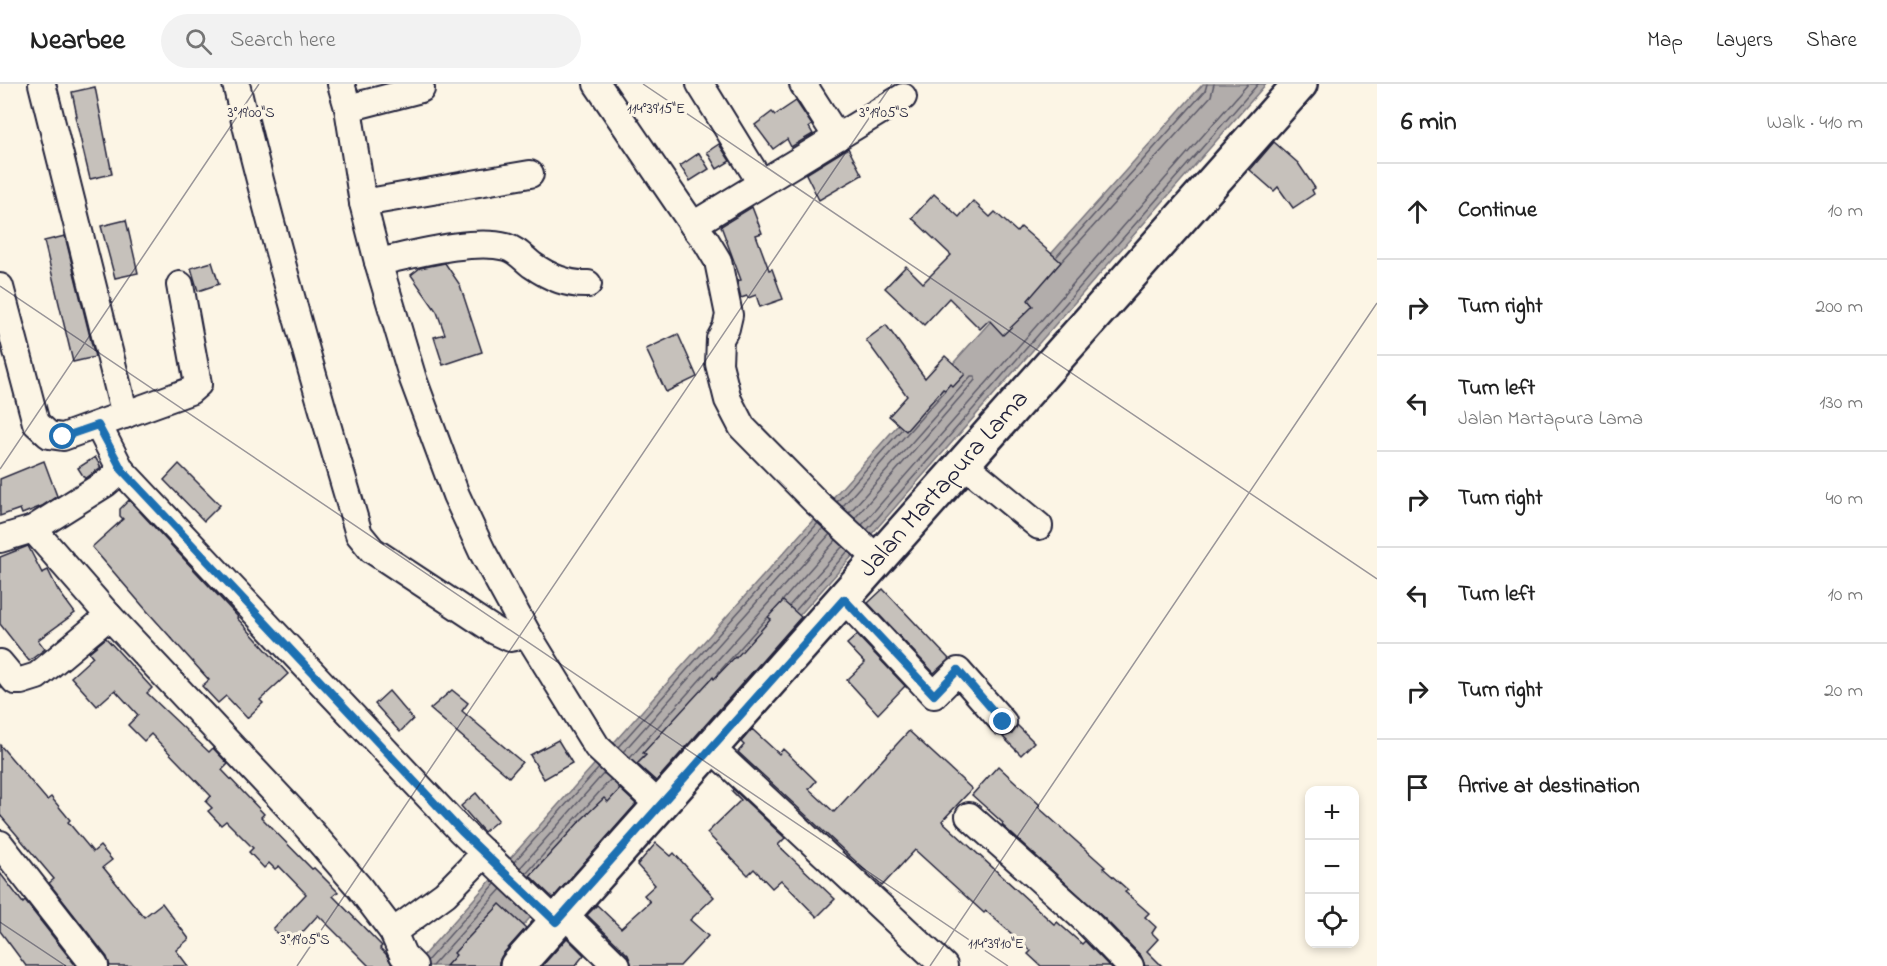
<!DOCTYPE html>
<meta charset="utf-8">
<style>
body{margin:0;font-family:"Indie Flower",sans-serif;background:#f2f2f2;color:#222}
.controls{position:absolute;right:18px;bottom:18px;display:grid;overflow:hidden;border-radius:12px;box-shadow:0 3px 9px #0003}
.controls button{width:54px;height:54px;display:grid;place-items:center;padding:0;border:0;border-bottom:2px solid #e0e0e0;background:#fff;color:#222;font:30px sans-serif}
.stop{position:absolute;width:18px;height:18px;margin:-14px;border:4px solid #1f6fb2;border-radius:50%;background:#fff}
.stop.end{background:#1f6fb2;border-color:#fff;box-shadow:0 2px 6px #0008}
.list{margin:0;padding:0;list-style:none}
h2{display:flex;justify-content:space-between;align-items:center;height:78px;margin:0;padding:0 24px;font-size:26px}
h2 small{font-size:20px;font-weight:400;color:#767676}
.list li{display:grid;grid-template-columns:39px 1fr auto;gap:18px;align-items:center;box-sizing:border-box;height:96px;padding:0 24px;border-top:2px solid #e0e0e0}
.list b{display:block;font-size:22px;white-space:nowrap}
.list p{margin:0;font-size:20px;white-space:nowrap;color:#767676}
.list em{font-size:20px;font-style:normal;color:#767676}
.icon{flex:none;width:33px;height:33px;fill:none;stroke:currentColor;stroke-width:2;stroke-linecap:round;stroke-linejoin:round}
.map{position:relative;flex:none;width:1377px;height:882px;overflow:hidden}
header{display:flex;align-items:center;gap:36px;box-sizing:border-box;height:84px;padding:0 30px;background:#fff;border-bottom:2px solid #e0e0e0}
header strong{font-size:28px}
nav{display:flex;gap:33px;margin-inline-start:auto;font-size:21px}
.search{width:420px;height:54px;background:#f2f2f2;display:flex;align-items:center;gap:15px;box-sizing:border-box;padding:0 21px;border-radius:33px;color:#767676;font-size:22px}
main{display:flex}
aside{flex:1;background:#fff}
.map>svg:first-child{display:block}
</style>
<header>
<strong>Nearbee</strong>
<div class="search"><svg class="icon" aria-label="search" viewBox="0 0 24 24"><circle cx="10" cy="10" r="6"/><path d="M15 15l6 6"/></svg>Search here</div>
<nav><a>Map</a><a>Layers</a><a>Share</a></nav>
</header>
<main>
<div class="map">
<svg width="1377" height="882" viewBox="0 0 1377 882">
<rect width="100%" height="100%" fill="#fcf5e5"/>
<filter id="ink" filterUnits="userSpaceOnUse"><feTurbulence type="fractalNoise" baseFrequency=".0167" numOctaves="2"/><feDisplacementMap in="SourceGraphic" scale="12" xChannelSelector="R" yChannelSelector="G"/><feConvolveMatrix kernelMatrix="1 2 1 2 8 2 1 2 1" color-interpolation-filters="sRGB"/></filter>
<g filter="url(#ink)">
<!-- water -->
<path fill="#b2adab" stroke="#78757e" stroke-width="1.5" d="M 1203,0 L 1266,0 L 855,469 L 487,882 L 414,882 Z"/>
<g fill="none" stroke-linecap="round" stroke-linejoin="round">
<!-- shore -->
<g stroke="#5c5a68" stroke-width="1.5">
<path d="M 1057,172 L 1205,7 L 1207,0"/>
<path d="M 1062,177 L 1211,12 L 1214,0"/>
<path d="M 837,418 L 902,345"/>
<path d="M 842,423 L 945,307"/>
<path d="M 849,429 L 971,292 L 975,292 L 975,296 L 855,434"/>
<path d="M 862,441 L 1248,0"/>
<path d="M 867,446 L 1258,0"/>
<path d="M 783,516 L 836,456"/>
<path d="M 790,521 L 843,462"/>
<path d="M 796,526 L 848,467"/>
<path d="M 718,589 L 767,534"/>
<path d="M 618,663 L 818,439"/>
<path d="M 623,668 L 823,444"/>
<path d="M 630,674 L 830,450"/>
<path d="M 514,778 L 599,684"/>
<path d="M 520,784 L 604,689"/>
<path d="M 526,790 L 611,695"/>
<path d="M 427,877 L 495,800"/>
<path d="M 432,882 L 501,805"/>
</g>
</g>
<!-- building -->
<g fill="#c6c1bb" stroke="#22223b" stroke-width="1.5">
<path d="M 95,3 L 112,90 L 90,95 L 75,32 L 77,32 L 72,8 Z"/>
<path d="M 796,17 L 812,41 L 809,43 L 813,50 L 791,63 L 787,55 L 773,65 L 755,41 L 772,28 L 775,31 Z"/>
<path d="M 1274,58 L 1298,79 L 1315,104 L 1312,106 L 1314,110 L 1293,124 L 1278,103 L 1274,107 L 1250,86 Z"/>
<path d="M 719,60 L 730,77 L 717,85 L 707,68 Z"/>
<path d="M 848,64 L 862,91 L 819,116 L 806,90 Z"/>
<path d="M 699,69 L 709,85 L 690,97 L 680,82 Z"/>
<path d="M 934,110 L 959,133 L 973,117 L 990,133 L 995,128 L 1017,148 L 1021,143 L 1061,178 L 1028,216 L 1033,222 L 1003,251 L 989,236 L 980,245 L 949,214 L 924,241 L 885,204 L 906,182 L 923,199 L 951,171 L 912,134 Z"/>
<path d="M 752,123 L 762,149 L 756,151 L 769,186 L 772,185 L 783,215 L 760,223 L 756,211 L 748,214 L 747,212 L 741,214 L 737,197 L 741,196 L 721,142 Z"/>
<path d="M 126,136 L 138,189 L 115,194 L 101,142 Z"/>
<path d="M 65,152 L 95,273 L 73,278 L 44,157 Z"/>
<path d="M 212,178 L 219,200 L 198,207 L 191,184 Z"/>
<path d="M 445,179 L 460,201 L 482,268 L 443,281 L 434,253 L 445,250 L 437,228 L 411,191 L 420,184 Z"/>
<path d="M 886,241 L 925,294 L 945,272 L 965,290 L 953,303 L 950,300 L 945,306 L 943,305 L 906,347 L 889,332 L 907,312 L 866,256 Z"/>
<path d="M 678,250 L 697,293 L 666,308 L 646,265 Z"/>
<path d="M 95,373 L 101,383 L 85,395 L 78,384 Z"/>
<path d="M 44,377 L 57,412 L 42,422 L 22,430 L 20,425 L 0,432 L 0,395 Z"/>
<path d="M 179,380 L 220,421 L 204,437 L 164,396 Z"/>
<path d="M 129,416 L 238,533 L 237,534 L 288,590 L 260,616 L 263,619 L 247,634 L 226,612 L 218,619 L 202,602 L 209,596 L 147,527 L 92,463 L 123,435 L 120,432 L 120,425 Z"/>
<path d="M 28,462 L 42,489 L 48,486 L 58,506 L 75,529 L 38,556 L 45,565 L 29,577 L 0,540 L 0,473 Z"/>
<path d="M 883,505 L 949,575 L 934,589 L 868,519 Z"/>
<path d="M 783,517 L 801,533 L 656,697 L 637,680 L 646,671 L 643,669 L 713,593 L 714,595 L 735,573 L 736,574 L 771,535 L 768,533 Z"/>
<path d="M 857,551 L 907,604 L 905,602 L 878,630 L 847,596 L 865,579 L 847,560 Z"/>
<path d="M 106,554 L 152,604 L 147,609 L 209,668 L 213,664 L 228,680 L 222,686 L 264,730 L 261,733 L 312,785 L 314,784 L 338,808 L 333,812 L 382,862 L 380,864 L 386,870 L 393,882 L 369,882 L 318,831 L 291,861 L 273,845 L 306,810 L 279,782 L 275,785 L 269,779 L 264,784 L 249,768 L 253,764 L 226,737 L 221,741 L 208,727 L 212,724 L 206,718 L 211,712 L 151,650 L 144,657 L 128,641 L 138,631 L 115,606 L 97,622 L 71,593 L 93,573 L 89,568 Z"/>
<path d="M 452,606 L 468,619 L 462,627 L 522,678 L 509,693 L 430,625 Z"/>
<path d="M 389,607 L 413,635 L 400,648 L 375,620 Z"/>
<path d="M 1017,641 L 1034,658 L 1021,671 L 1003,653 L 1012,650 Z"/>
<path d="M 752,645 L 779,670 L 783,665 L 816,697 L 809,705 L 834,728 L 909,647 L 972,705 L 942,737 L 1055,841 L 1057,838 L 1082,860 L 1085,857 L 1109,882 L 1041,882 L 1028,870 L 1031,867 L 986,827 L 984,829 L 915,766 L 882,802 L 738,668 L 744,661 L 741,658 Z"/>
<path d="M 558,656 L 572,679 L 544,695 L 530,671 Z"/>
<path d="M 0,661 L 47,716 L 51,713 L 70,736 L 68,738 L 93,768 L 100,762 L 112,776 L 103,783 L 144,833 L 162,819 L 189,855 L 176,866 L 188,882 L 110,882 L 107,873 L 49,799 L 54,795 L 0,731 Z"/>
<path d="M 998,682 L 1040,721 L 1038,723 L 1105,783 L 1103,784 L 1128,806 L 1125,808 L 1149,829 L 1145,833 L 1156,843 L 1152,849 L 1158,855 L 1147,867 L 1162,882 L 1145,882 L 1141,872 L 1105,835 L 1002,741 L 1003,739 L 972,711 Z"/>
<path d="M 620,705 L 636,720 L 553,814 L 530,792 L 581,736 L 604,714 L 608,718 Z"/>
<path d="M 733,705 L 785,754 L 778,761 L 835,815 L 817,833 L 781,796 L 772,804 L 754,785 L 748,791 L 707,749 L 741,716 L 732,707 Z"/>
<path d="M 476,709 L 498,736 L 484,748 L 461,722 Z"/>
<path d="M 656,759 L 671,772 L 674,769 L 714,813 L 690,836 L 708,852 L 680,882 L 632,882 L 628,871 L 587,831 L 597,821 L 621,844 L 650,818 L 644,811 L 655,801 L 637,781 Z"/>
<path d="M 0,789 L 23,819 L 25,817 L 76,882 L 26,882 L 0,847 Z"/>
<path d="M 500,820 L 526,844 L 503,870 L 499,878 L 499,882 L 446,882 L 456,871 L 454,869 Z"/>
<path d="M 567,854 L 584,871 L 575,882 L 542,882 Z"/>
</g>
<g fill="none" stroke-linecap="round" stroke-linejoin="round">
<defs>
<g id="street">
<path d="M 42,0 L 125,331"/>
<path d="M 236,0 C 272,151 315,301 359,450 L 372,466 L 495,547 L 510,554 L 528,551"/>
<path d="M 341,0 L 348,24 L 363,119 L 378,178 L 413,295 L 456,411 L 482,467 L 528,551 L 597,663 L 660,722"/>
<path d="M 597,0 L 693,141 L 706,157 L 718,177 L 729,231 L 726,244 L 720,255 L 719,280 L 728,316 L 742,343 L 816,418 L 867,465 L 876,479"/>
<path d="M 700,0 L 761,99"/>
<path d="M 803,0 L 837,53"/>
<path d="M 348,24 L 421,5"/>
<path d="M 363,119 L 530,90"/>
<path d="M 693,141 L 903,13"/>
<path d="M 378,178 C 412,171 473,154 506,163 C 517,166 524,175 532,181 C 549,193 567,201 588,200"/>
<path d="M 0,203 L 36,339 L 49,351 L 63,353 L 190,307 L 198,300 L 180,201"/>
<path d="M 98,341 L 121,386 L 461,747 L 556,838"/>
<path d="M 964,380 L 1039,442"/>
<path d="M 33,445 L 109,532 L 301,736 L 359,803 L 393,848 L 403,871 L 414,882"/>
<path d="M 0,455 L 33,445 L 106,399 L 121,386"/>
<path d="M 844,515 L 934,611 L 958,587 L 1003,638"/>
<path d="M 0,579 L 15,597 L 21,597 L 37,592 L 109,532"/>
<path d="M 711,664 L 944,882"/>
<path d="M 969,732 L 1082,833 L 1130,882"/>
<path d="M 0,760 L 95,882"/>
<path d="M 564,830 L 617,882"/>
<path d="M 393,848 L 445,810 L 485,769"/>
</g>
<g id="primary">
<path id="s1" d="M 517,882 L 1300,0"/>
</g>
</defs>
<!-- street casing -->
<use href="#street" stroke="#22223b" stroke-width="30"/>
<!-- primary casing -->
<use href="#primary" stroke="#22223b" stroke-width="38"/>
<!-- street -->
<use href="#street" stroke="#fcf5e5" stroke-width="26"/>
<!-- primary -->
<use href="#primary" stroke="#fcf5e5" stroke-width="33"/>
</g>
</g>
<g fill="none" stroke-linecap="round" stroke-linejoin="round" filter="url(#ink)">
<!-- route -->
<path stroke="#1f6fb2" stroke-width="8" d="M 63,353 L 98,341 L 122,386 L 461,747 L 556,838 L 844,515 L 934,611 L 958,586 L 1003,638"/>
</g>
<!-- ticks -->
<path fill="none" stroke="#22223b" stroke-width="1.5" stroke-opacity="0.45" d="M 643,0 L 1377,495M 0,202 L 1008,882M 0,385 L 259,0M 0,838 L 66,882M 297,882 L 892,0M 930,882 L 1377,219"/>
<g text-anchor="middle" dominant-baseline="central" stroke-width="6" stroke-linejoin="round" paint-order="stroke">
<!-- street labels -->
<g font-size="26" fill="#22223b" stroke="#fcf5e5">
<text stroke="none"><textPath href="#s1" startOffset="644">Jalan Martapura Lama</textPath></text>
</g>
</g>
<g font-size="15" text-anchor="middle" fill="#22223b" stroke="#fcf5e5" stroke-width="6" stroke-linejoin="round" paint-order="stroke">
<text x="656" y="29">114°39'15"E</text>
<text x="251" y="33">3°19'00"S</text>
<text x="884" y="33">3°19'05"S</text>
<text x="305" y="860">3°19'05"S</text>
<text x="996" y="864">114°39'10"E</text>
</g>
</svg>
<div class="controls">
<button>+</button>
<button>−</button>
<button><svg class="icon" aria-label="locate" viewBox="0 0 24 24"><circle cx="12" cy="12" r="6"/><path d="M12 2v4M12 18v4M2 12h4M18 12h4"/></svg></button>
</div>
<div class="stop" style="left:63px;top:353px"></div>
<div class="stop end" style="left:1003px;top:638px"></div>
</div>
<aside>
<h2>6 min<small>Walk · 410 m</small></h2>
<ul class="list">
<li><svg class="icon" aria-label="ahead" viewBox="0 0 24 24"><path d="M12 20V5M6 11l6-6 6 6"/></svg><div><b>Continue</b></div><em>10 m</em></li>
<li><svg class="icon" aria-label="right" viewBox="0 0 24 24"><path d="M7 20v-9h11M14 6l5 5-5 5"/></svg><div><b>Turn right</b></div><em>200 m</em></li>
<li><svg class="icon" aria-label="left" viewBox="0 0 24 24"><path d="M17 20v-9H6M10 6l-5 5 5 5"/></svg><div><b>Turn left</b><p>Jalan Martapura Lama</p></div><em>130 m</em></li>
<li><svg class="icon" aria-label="right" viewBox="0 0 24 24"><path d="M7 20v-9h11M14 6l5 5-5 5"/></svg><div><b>Turn right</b></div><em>40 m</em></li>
<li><svg class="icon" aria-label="left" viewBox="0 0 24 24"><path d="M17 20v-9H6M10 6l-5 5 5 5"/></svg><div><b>Turn left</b></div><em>10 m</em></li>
<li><svg class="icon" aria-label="right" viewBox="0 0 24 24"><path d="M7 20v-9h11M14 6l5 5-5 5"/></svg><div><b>Turn right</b></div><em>20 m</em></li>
<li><svg class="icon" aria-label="arrive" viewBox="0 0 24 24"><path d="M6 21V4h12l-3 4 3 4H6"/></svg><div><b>Arrive at destination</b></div></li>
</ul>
</aside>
</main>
